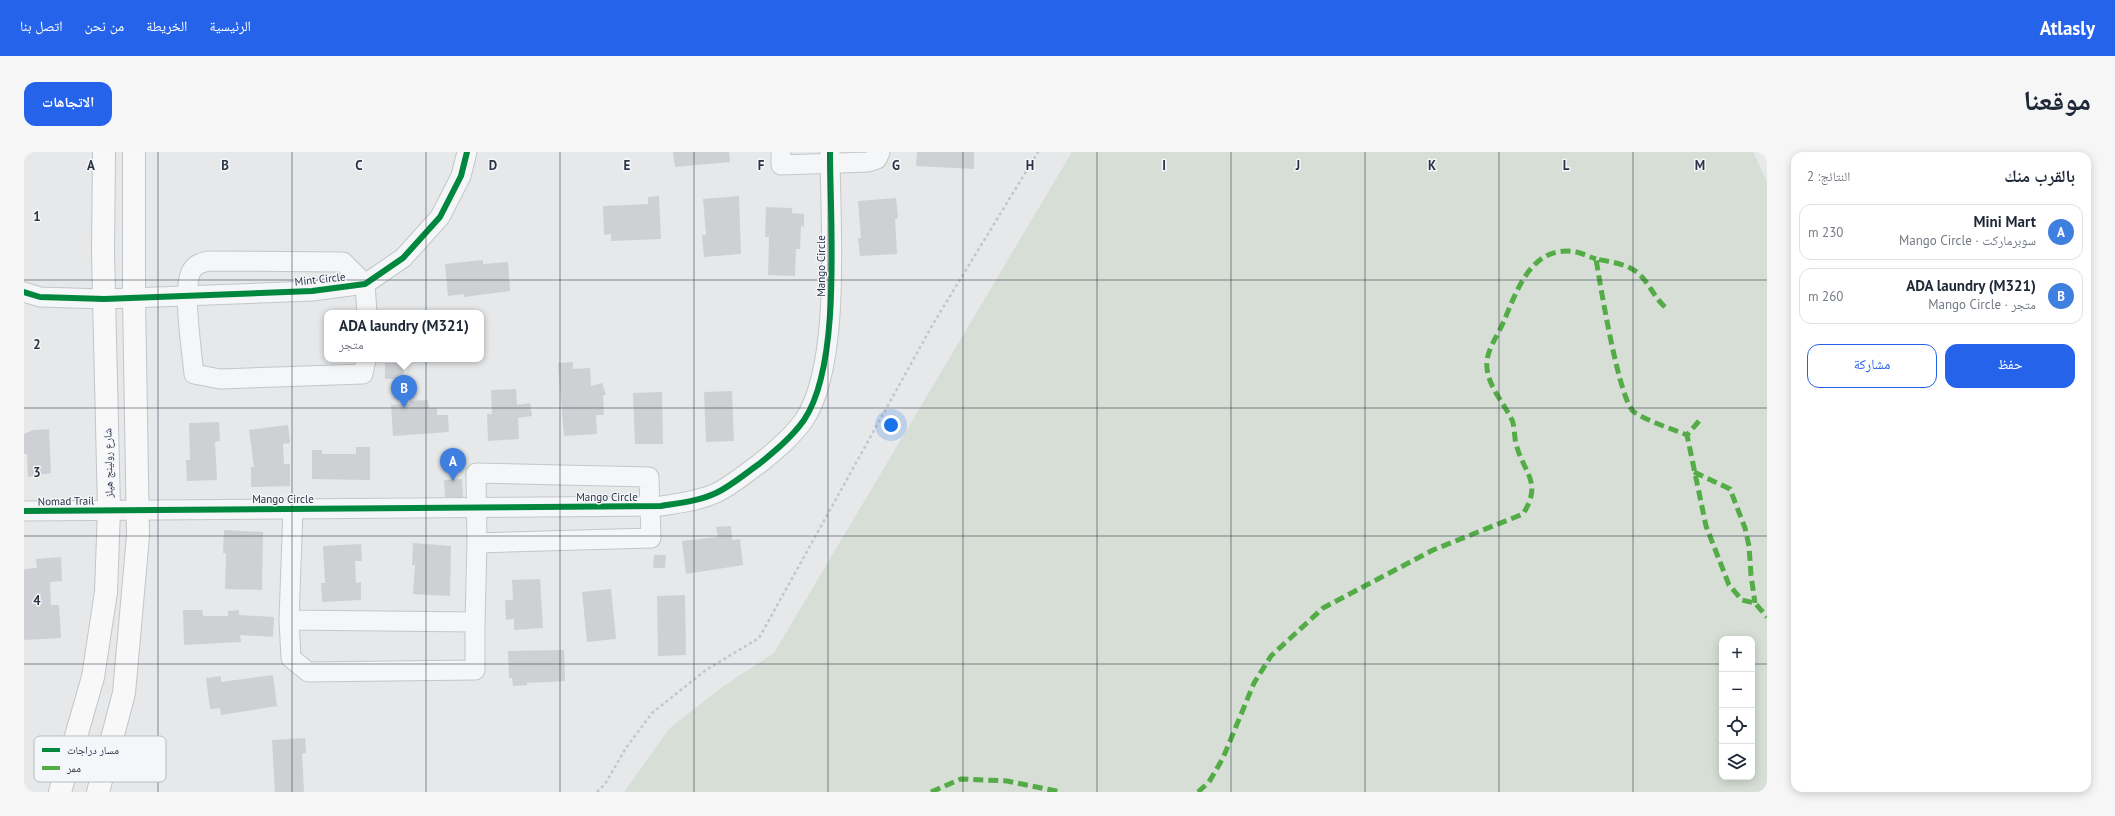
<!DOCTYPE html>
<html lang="ar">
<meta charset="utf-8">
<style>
body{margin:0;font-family:"PT Sans","Noto Naskh Arabic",sans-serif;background:#f6f6f7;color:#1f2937;direction:rtl}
.controls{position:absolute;right:12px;bottom:12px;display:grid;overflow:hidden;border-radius:8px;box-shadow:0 2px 10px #0003}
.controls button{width:36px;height:36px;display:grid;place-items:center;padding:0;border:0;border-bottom:1px solid #e0e1e3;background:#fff;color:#1f2937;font:20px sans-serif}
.you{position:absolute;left:867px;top:273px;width:14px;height:14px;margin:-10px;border:3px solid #fff;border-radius:50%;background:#1a73e8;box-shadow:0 0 0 6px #1a73e833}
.badge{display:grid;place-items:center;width:26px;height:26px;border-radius:50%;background:#2563eb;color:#fff;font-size:13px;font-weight:700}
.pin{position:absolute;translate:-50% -33px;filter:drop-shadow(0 1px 2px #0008)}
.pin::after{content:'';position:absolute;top:21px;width:14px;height:12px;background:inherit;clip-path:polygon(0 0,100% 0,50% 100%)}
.popup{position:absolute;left:300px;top:158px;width:160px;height:52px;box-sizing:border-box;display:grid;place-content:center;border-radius:8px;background:#fff;filter:drop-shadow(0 1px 3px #0005);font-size:13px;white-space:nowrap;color:#747a83}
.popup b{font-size:15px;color:#1f2937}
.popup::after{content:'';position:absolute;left:50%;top:100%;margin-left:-8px;border:8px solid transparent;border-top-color:#fff}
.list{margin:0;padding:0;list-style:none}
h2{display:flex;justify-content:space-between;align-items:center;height:52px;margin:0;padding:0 16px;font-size:17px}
h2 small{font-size:13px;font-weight:400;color:#747a83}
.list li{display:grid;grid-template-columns:26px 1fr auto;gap:12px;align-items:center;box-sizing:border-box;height:56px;margin:0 8px 8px;padding:0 8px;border:1px solid #e0e1e3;border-radius:12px}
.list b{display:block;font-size:15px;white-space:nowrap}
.list p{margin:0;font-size:13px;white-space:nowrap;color:#747a83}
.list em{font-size:13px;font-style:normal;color:#747a83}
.actions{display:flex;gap:8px;padding:12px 16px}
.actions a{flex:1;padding:9px 0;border:1px solid #2563eb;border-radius:12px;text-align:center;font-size:14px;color:#2563eb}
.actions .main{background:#2563eb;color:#fff}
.icon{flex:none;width:22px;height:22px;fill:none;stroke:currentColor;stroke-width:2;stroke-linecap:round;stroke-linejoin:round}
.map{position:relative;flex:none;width:1743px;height:640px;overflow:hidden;direction:ltr;border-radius:12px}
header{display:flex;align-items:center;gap:24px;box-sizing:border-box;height:56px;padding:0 20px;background:#2563eb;color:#fff}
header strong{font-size:19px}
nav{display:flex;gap:22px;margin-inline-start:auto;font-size:14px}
.intro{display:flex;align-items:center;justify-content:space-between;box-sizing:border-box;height:96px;padding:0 24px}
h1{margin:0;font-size:28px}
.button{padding:10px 18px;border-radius:12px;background:#2563eb;color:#fff;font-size:14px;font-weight:700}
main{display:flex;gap:24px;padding:0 24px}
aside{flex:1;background:#fff;border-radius:12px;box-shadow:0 2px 10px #0003}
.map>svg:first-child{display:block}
</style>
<header>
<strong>Atlasly</strong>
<nav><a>الرئيسية</a><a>الخريطة</a><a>من نحن</a><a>اتصل بنا</a></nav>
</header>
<div class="intro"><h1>موقعنا</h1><a class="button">الاتجاهات</a></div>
<main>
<aside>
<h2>بالقرب منك<small>النتائج: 2</small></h2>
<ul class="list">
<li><span class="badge" style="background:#3f7fe0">A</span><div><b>Mini Mart</b><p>سوبرماركت · Mango Circle</p></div><em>230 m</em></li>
<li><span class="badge" style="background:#3f7fe0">B</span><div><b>ADA laundry (M321)</b><p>متجر · Mango Circle</p></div><em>260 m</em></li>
</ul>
<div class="actions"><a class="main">حفظ</a><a>مشاركة</a></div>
</aside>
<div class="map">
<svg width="1743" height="640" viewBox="0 0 1743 640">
<rect width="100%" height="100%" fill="#e6e8ea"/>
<!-- green -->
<path fill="#d6ded6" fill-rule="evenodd" d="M 1048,0 L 1729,0 L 1743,30 L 1743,640 L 600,640 L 646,576 L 698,535 L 750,501 ZM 1698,487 L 1728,487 L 1728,625 L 1698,625 Z"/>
<!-- building -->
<g fill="#ced0d3">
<path d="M 649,0 L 705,0 L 706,10 L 651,15 Z"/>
<path d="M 893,0 L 950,0 L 950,17 L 892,14 Z"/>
<path d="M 635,44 L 637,87 L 587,89 L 587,82 L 580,83 L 579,54 L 624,52 L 624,45 Z"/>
<path d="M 715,44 L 717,102 L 680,105 L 678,83 L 682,83 L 679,47 Z"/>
<path d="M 872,46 L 874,66 L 871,67 L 873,102 L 836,104 L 834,86 L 837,86 L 834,49 Z"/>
<path d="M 742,55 L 768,56 L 768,61 L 780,62 L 780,75 L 777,74 L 776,97 L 772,97 L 771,124 L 744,123 L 745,85 L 741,85 Z"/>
<path d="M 459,108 L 459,112 L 484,110 L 486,139 L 440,145 L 440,142 L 424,144 L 421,112 Z"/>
<path d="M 549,210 L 549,217 L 566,216 L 567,234 L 578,231 L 582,243 L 579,243 L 580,263 L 572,263 L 573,282 L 540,284 L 534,211 Z"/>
<rect x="361" y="211" width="19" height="16"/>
<path d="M 492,237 L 493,253 L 506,251 L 508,264 L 494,266 L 495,287 L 464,289 L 463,262 L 468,262 L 467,238 Z"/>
<path d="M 708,239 L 710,289 L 682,290 L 680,240 Z"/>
<path d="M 638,240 L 639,292 L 611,292 L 609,241 Z"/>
<path d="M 404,248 L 405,256 L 413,256 L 413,263 L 424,263 L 425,280 L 369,284 L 367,253 L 386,252 L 386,249 Z"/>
<path d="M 195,270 L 196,289 L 191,290 L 193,328 L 163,329 L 162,308 L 166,308 L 165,271 Z"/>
<path d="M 264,273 L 266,291 L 259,292 L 260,312 L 266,312 L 266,334 L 227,335 L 227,315 L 230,315 L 225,278 Z"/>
<path d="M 25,277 L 27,321 L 4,325 L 3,302 L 0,302 L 0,282 L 9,278 Z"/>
<path d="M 332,295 L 346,295 L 346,328 L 288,327 L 288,298 L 298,298 L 298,302 L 332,302 Z"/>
<path d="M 438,327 L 439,345 L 421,345 L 420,328 Z"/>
<path d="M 707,374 L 708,388 L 716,387 L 719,413 L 662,422 L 658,389 L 694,385 L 692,375 Z"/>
<path d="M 200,378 L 239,380 L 238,438 L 201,437 L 202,401 L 199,401 Z"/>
<path d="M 389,391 L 427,394 L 426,444 L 389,442 L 391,413 L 388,413 Z"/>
<path d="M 337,392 L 338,409 L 331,409 L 332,431 L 337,430 L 337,448 L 298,450 L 297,431 L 301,431 L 299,394 Z"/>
<path d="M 630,403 L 642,403 L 641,416 L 629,416 Z"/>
<path d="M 37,405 L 38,429 L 26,430 L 27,453 L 35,453 L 37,486 L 0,488 L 0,417 L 13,416 L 12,407 Z"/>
<path d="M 516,427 L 519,476 L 490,478 L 490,467 L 482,468 L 481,448 L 489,448 L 488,428 Z"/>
<path d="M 587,437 L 592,487 L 563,490 L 558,440 Z"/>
<path d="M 661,443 L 662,503 L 634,504 L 633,444 Z"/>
<path d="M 159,458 L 178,458 L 179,464 L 204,464 L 204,459 L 215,458 L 215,463 L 250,465 L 249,485 L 216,483 L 217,490 L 160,493 Z"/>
<path d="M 540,498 L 541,529 L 503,531 L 503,533 L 489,534 L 488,526 L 485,526 L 484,499 Z"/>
<path d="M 249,523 L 253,554 L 197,563 L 196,556 L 186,557 L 182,526 L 197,524 L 197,530 Z"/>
<path d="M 281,586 L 282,601 L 278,602 L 280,640 L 251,640 L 248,588 Z"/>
</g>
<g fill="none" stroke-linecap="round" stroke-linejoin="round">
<defs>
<g id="minor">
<path d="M 757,0 L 757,13 L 844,10 L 853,7 L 856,0"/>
<path d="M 0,140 L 16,145 L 80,147 L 288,139 L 341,132 L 379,106 L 416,65 L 437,24 L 443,0"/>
<path d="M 342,207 L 339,222 L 196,227 L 170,222 C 168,200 158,138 167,120 C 171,112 177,111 184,109 L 319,110 L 341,132 L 343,161"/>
<path d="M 0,359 L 637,354 C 655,351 675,349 692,341 C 707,334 722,321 735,312 C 751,299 768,285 780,268 C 818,212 806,68 806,0"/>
<path d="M 265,468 L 451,470 L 451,518 L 284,520 L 267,506 L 265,468 L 269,357"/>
<path d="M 451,470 L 453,391 L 452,321 L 625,325 L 627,386 L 453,391"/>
</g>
<g id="major">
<path d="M 36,640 L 69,525 L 82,440 L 85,358 L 79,101 L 80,0"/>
<path d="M 74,640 L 100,541 L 114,384 L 110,146 L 110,0"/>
</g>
</defs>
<!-- minor casing -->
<use href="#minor" stroke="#c4c6c8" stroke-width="21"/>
<!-- major casing -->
<use href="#major" stroke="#c2c5c8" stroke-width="24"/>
<!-- path -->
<path stroke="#c5c6ca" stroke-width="2.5" stroke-dasharray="3 3" stroke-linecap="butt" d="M 573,640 L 581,632 L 602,596 L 628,561 L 682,518 L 735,486 L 909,172 L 1014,0"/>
<!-- minor -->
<use href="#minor" stroke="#f5f6f7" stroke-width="19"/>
<!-- major -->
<use href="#major" stroke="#f8f8f8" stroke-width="22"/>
<!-- quiet -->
<g stroke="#54ac47" stroke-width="5" stroke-dasharray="10 5" stroke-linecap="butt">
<path d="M 1641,155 C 1631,146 1627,135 1618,125 C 1607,112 1587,110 1572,107 C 1576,131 1595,249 1610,260 C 1625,270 1646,276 1663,283"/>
<path d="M 1675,269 L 1663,283 L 1682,374 L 1705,433 L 1718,448 L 1731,451 L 1743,465"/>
<path d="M 1670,320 L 1706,337 L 1721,376 L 1725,394 L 1727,423 L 1731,451"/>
<path d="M 907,640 L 937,627 L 983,629 L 1037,640"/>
<path d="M 1174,640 L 1185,630 L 1199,606 L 1230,531 L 1247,504 L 1299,456 L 1409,398 L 1499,362 C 1519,330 1500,322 1492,292 C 1490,284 1491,275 1488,268 C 1480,251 1465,236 1463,216 C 1461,200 1473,185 1479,171 C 1493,139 1507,92 1552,100 C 1558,101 1565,105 1572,107"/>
</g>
<defs>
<g id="cycleway">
<path d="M 0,140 L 16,145 L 80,147 L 288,139 L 341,132 L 379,106 L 416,65 L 437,24 L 443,0"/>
<path d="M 0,359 L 637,354 C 655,351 675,349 692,341 C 707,334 722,321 735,312 C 751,299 768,285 780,268 C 818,212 806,68 806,0"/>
</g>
</defs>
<!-- cycleway casing -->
<use href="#cycleway" stroke="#f4f6f9" stroke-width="8"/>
<!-- cycleway -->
<use href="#cycleway" stroke="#00873e" stroke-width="6"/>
</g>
<!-- grid -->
<path fill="none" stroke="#2b3445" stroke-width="1" stroke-opacity="0.55" d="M 134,0 L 134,640M 268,0 L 268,640M 402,0 L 402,640M 536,0 L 536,640M 670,0 L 670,640M 804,0 L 804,640M 939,0 L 939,640M 1073,0 L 1073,640M 1207,0 L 1207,640M 1341,0 L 1341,640M 1475,0 L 1475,640M 1609,0 L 1609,640M 0,128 L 1743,128M 0,256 L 1743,256M 0,384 L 1743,384M 0,512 L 1698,512M 1728,512 L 1743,512"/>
<g text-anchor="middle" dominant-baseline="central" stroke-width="3" stroke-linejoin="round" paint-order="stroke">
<!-- street labels -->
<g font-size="11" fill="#2b3445" stroke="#f4f6f9">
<text transform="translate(797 114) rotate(-90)">Mango Circle</text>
<text transform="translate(296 127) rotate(-6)">Mint Circle</text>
<text transform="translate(84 311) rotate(-91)">شارع رولينج هيلز</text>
<text x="583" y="345">Mango Circle</text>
<text x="259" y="347">Mango Circle</text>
<text transform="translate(42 349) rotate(-1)">Nomad Trail</text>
</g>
</g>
<!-- legend -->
<rect x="10" y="584" width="132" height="46" rx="6" fill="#f4f6f9" stroke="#b8bcc3" stroke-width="1"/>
<rect x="18" y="596" width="18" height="4" fill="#00873e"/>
<rect x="18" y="614" width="18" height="4" fill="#54ac47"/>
<g font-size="11" fill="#2b3445">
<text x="43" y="602">مسار دراجات</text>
<text x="43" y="620">ممر</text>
</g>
<g font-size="13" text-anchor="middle" font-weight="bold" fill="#2b3445" stroke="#f4f6f9" stroke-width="3" stroke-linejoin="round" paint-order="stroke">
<text x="67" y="18">A</text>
<text x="201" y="18">B</text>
<text x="335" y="18">C</text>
<text x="469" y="18">D</text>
<text x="603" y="18">E</text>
<text x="737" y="18">F</text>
<text x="872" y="18">G</text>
<text x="1006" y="18">H</text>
<text x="1140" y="18">I</text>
<text x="1274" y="18">J</text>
<text x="1408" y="18">K</text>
<text x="1542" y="18">L</text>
<text x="1676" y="18">M</text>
<text x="13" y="69">1</text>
<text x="13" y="197">2</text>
<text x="13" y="325">3</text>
<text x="13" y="453">4</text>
</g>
</svg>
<div class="controls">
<button>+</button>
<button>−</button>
<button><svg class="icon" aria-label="locate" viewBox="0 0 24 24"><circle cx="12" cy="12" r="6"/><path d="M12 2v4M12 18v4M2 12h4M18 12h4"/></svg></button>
<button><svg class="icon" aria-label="layers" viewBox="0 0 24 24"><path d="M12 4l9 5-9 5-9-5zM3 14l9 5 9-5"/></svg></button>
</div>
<div class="you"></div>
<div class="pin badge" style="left:429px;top:329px;background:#3f7fe0">A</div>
<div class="pin badge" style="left:380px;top:256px;background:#3f7fe0">B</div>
<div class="popup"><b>ADA laundry (M321)</b>متجر</div>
</div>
</main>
